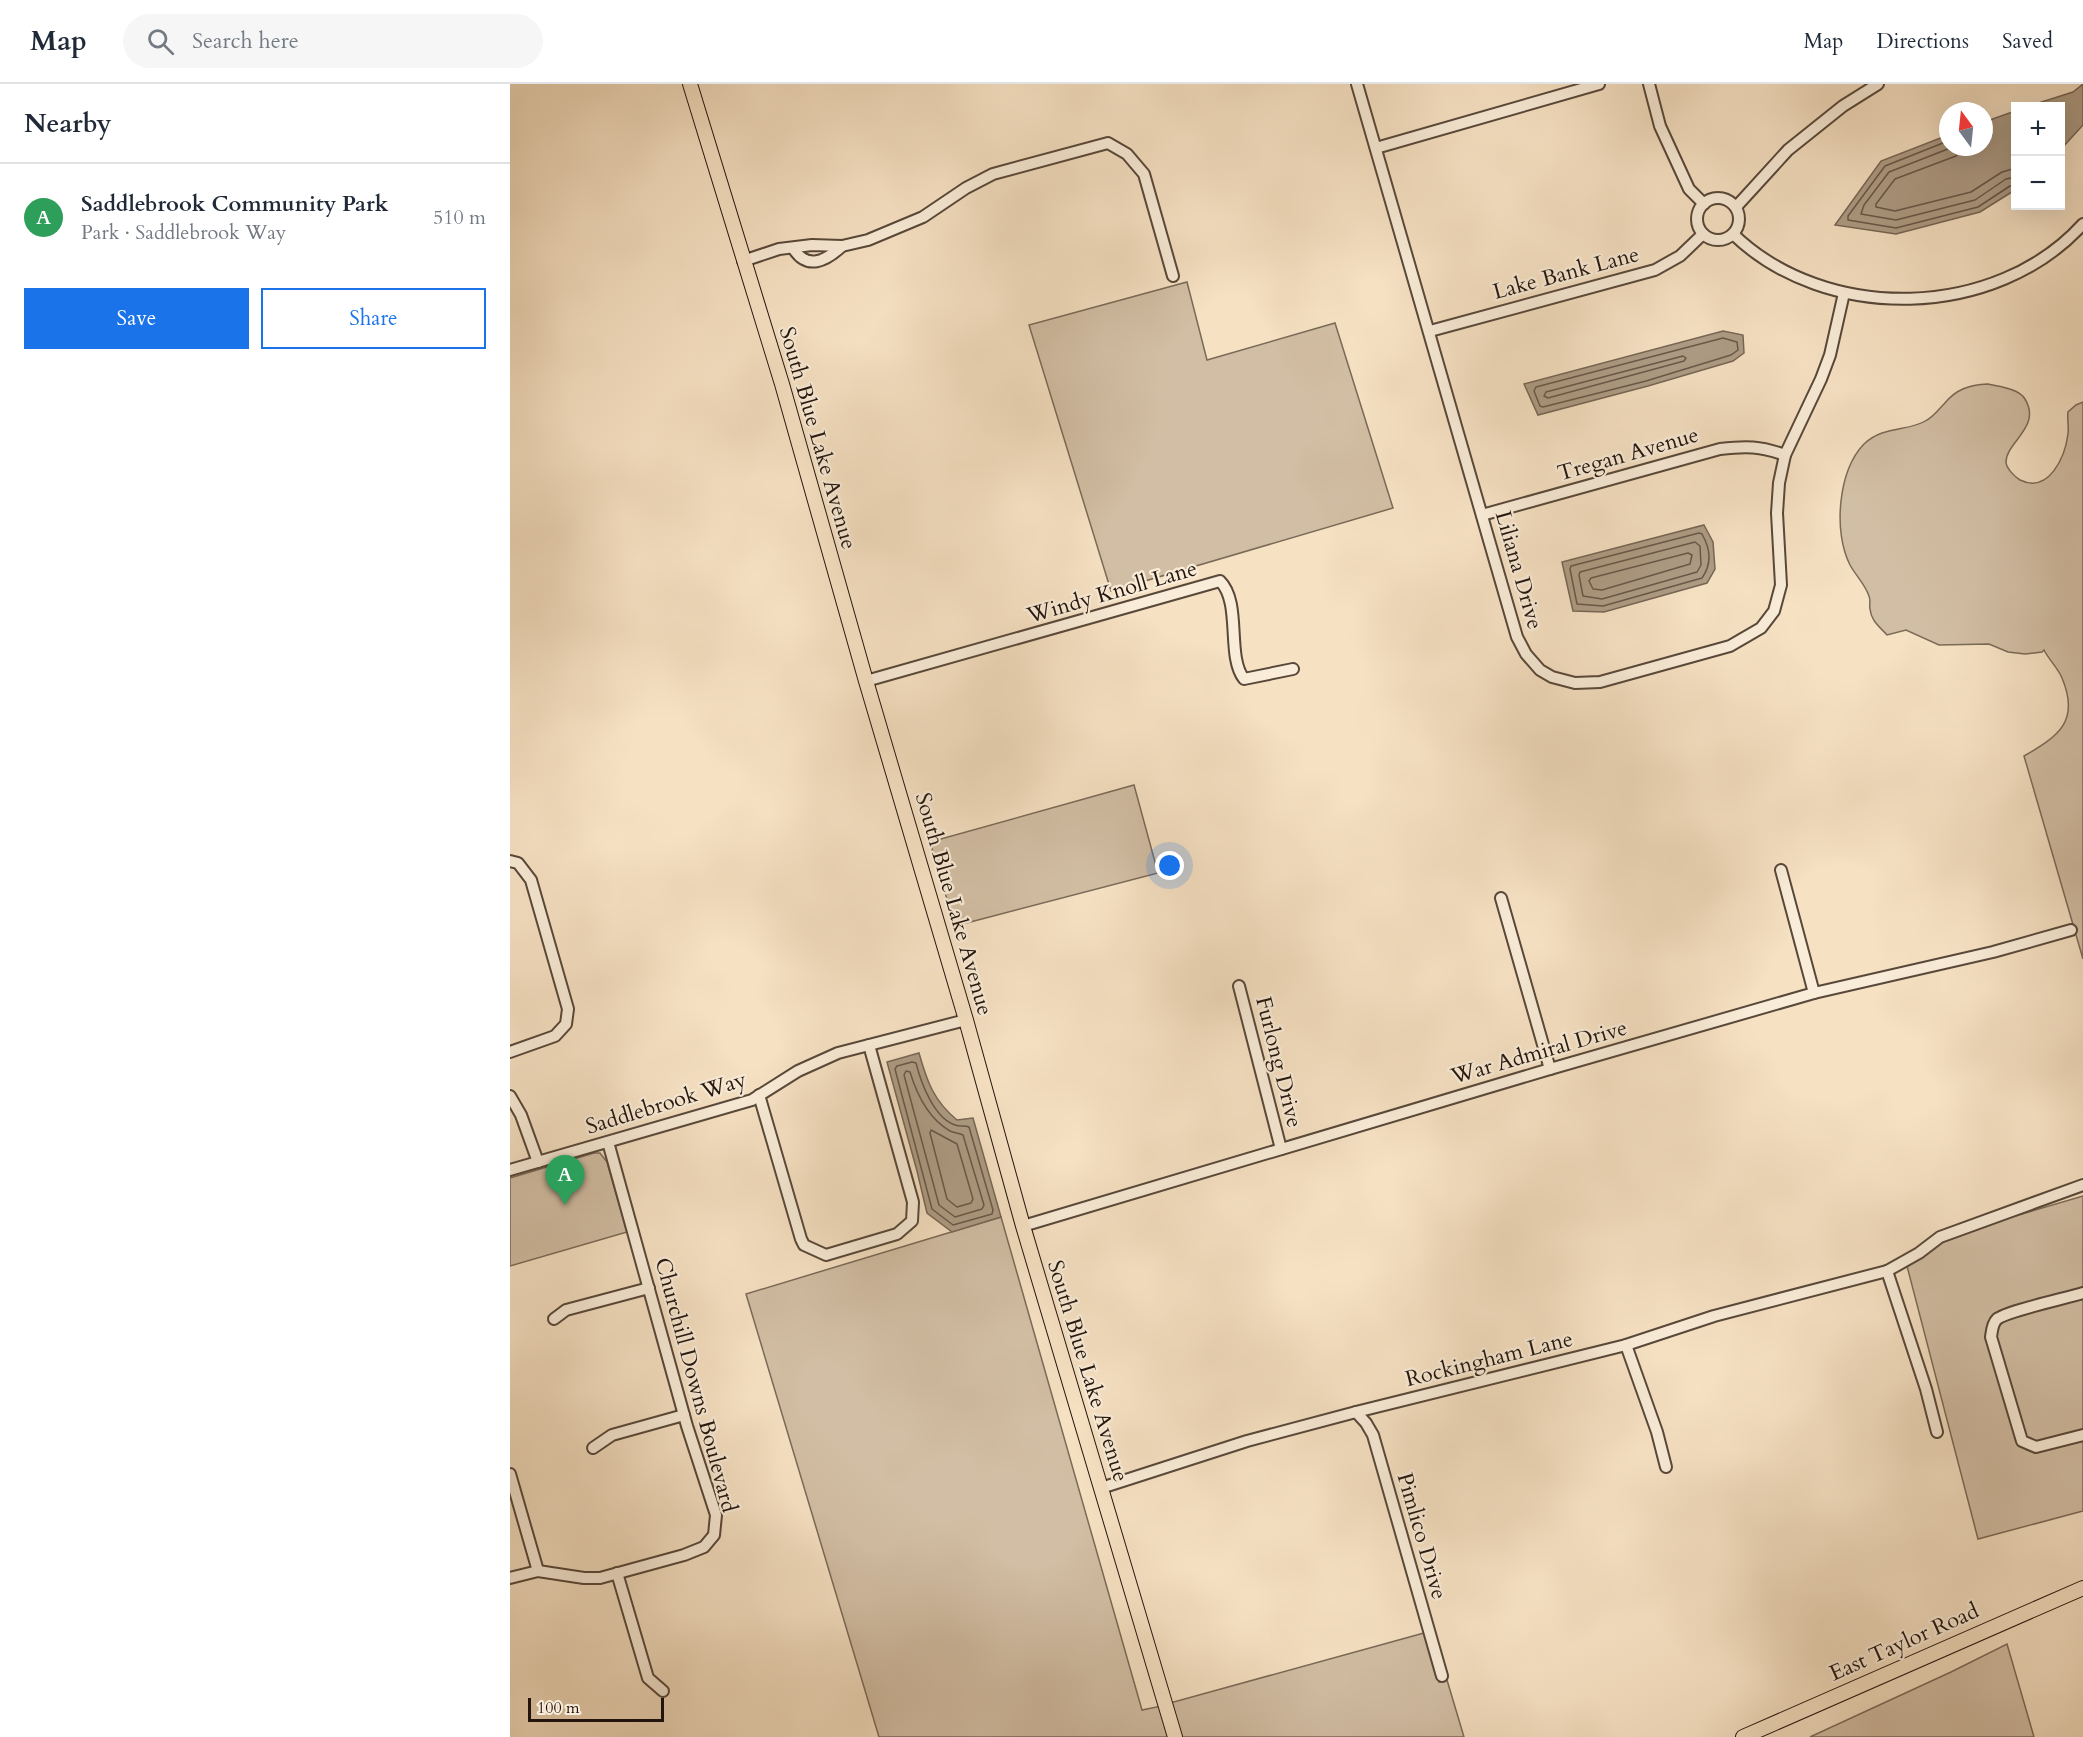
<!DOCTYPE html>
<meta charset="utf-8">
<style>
body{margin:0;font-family:Cardo,serif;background:#f6f6f7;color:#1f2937}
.controls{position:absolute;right:18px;top:18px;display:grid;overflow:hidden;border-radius:0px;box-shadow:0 6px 24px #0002}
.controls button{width:54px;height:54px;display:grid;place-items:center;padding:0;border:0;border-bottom:2px solid #e0e1e3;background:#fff;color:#1f2937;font:30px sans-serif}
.compass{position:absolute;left:1429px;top:18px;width:54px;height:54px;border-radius:50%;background:#fff;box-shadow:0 6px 24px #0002;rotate:345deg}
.scale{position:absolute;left:18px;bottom:15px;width:136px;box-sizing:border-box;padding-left:6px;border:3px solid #23150d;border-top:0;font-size:16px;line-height:21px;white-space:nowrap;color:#23150d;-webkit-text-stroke:4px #f9ecd8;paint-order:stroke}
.you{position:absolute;left:660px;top:782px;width:21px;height:21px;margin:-15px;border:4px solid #fff;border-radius:50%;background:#1a73e8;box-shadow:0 0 0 9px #1a73e833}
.badge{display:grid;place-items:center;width:39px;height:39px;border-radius:50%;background:#1a73e8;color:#fff;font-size:20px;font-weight:700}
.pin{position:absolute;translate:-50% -50px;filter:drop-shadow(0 2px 3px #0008)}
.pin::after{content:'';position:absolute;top:32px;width:21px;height:18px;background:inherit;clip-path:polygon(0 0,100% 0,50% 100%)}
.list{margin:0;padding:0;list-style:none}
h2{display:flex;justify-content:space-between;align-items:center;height:78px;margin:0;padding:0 24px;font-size:26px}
h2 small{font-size:20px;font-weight:400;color:#747a83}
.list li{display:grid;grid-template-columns:39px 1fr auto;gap:18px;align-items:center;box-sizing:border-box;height:108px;padding:0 24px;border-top:2px solid #e0e1e3}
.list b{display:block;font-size:22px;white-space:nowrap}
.list p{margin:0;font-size:20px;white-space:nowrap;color:#747a83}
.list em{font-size:20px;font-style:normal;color:#747a83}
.actions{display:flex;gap:12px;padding:18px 24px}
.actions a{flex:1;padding:14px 0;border:2px solid #1a73e8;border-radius:0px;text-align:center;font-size:21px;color:#1a73e8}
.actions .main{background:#1a73e8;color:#fff}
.icon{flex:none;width:33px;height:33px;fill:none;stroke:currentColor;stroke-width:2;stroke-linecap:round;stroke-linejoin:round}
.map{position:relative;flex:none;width:1573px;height:1653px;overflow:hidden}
header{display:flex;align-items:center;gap:36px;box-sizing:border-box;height:84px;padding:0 30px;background:#fff;border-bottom:2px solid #e0e1e3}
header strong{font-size:28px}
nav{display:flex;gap:33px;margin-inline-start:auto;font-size:21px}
.search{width:420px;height:54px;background:#f6f6f7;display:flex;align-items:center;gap:15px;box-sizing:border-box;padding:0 21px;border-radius:33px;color:#747a83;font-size:22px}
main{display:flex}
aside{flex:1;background:#fff}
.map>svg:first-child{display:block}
</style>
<header>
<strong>Map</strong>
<div class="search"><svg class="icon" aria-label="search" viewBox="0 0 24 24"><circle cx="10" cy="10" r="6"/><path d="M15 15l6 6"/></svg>Search here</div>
<nav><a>Map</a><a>Directions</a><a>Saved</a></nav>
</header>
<main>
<aside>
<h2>Nearby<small></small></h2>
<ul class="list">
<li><span class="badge" style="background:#2e9e5b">A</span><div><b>Saddlebrook Community Park</b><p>Park · Saddlebrook Way</p></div><em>510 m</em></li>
</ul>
<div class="actions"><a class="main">Save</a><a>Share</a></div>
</aside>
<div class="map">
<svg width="1573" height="1653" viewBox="0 0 1573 1653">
<rect width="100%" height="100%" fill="#f6e1c3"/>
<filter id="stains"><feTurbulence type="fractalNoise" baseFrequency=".00333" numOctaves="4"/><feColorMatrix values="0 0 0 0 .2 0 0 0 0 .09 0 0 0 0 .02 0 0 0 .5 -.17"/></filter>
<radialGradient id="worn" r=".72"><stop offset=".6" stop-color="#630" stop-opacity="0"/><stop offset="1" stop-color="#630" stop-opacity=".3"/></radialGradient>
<!-- green -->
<g fill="#d2bea4" stroke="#7a6a58" stroke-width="1.5">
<path d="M 677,198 L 697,276 L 825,239 L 883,424 L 601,507 L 519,241 Z"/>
<path d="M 1478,300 C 1489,303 1508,304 1515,315 C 1532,343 1496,358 1496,378 C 1496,384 1505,393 1510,396 C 1539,410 1555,373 1558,350 C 1559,342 1557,335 1558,328 L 1566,321 L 1573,318 L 1573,875 L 1514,672 C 1549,652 1570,637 1552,594 C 1548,584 1539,576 1534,566 L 1532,568 L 1515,570 L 1498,568 L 1479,560 L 1429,561 L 1396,546 L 1377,551 C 1370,543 1361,537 1360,525 C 1359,521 1361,517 1359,512 C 1355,500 1346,492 1340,481 C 1323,448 1328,387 1354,360 C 1374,341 1399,348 1417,336 C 1424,332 1429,325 1434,320 C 1446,305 1459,301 1478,300 Z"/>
<path d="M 624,701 L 648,789 L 445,842 L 420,758 Z"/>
<path d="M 84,1069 L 90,1069 L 97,1078 L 117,1148 L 0,1182 L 0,1094 Z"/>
<path d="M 1573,1112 L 1573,1204 L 1499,1225 L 1477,1254 L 1503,1346 L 1510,1361 L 1517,1366 L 1527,1368 L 1573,1357 L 1573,1427 L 1468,1455 L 1397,1182 L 1433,1158 L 1502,1133 Z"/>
<path d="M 491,1133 L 632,1626 L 651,1622 L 661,1653 L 369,1653 L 236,1210 Z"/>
<path d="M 1573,1215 L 1573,1346 C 1556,1351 1532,1363 1516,1353 L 1486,1253 C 1486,1248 1487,1243 1491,1240 C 1500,1232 1558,1219 1573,1215 Z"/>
<path d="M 914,1549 L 929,1598 L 937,1596 L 954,1653 L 670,1653 L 660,1619 Z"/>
<path d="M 1497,1560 L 1524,1653 L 1300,1653 L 1441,1588 Z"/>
</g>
<!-- water -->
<g fill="#ae9c85" stroke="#766655" stroke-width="1.5">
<path d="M 1573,0 L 1573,41 L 1551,65 L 1550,22 L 1519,22 L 1563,8 Z"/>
<path d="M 1505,27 L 1505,106 L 1470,128 L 1386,150 L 1325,141 L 1371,77 L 1438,51 L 1438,63 L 1474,63 L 1474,38 Z"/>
<path d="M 1213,247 L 1233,251 L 1234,269 L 1223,277 L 1138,302 L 1028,331 L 1014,300 Z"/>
<path d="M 1194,441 L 1203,458 L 1205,485 L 1197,499 L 1094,528 L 1063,527 L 1052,478 Z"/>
<path d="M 409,969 C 417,998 424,1017 447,1036 L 463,1034 L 491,1133 L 442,1148 L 417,1129 L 407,1087 L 377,978 Z"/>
</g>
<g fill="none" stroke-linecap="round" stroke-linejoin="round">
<!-- shore -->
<g stroke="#685849" stroke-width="1.5">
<path d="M 1438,57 L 1375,82 L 1338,132 L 1338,136 L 1386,144 L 1468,123 L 1500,102 L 1506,101"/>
<path d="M 1443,63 L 1379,88 L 1354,121 L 1351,130 L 1386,136 L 1465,116 L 1496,95 L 1506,93"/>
<path d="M 1456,63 L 1446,72 L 1385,95 L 1366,120 L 1366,123 L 1385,127 L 1461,108 L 1492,88 L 1506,84"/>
<path d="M 1213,254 L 1227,258 L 1228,266 L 1221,271 L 1136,297 L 1033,323 L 1030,322 L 1024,307 L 1026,303 Z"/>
<path d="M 1173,272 L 1176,274 L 1174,277 L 1038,314 L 1034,312 L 1036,308 Z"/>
<path d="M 1189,449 L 1192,450 C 1200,464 1202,480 1192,494 L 1093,522 L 1067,520 L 1060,485 L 1061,482 Z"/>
<path d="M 1185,458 L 1190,462 L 1191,481 L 1187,488 L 1092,515 L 1073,512 L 1069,491 L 1070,488 Z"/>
<path d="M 1178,469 L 1182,471 L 1180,480 L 1092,506 L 1083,505 L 1079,497 L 1081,494 Z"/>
<path d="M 402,978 L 406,979 C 411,999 424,1034 445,1041 C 450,1043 455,1041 459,1043 L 483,1126 L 482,1130 L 443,1141 L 422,1125 L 385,985 L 387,982 Z"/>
<path d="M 396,987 L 400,988 C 407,1011 419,1035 440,1047 C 444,1049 449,1049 453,1051 L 474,1121 L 472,1125 L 445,1133 L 429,1121 L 394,991 Z"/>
<path d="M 421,1046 L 447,1060 L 463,1115 L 461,1119 L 447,1123 L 437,1115 L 420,1049 Z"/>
</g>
<defs>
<g id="minor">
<path d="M 847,0 L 1007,553 L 1016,570 L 1030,586 L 1042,593 L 1065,599 L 1090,598 L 1220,562 L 1251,544 L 1264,527 L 1271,501 L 1267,429 L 1269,399 L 1275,371 L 1311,295 L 1320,271 L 1334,209"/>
<path d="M 1139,0 L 1150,42 L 1179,105 L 1194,120"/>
<path d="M 866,64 L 1089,0"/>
<circle cx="1208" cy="135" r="21"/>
<path d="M 1226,123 L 1278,66 L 1333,22 L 1368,0"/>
<path d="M 1223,150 C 1316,240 1486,236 1573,140"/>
<path d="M 283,164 C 297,187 316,177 332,162"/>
<path d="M 233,177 L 269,165 L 302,161 L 332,162 L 358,156 L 413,133 L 456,104 L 483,90 L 598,59 L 617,70 L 634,90 L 663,192"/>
<path d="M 920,247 L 1145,186 L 1170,172 L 1193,150"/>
<path d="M 972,431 L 1210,365 C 1236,362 1250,362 1275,371"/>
<path d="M 356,597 L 710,497 C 732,519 716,572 734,595 L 783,585"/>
<path d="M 0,777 L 8,779 L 21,796 L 58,925 L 56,940 L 45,952 L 0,968"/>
<path d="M 1271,786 L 1304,909"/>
<path d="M 991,814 L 1040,985"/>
<path d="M 729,902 L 771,1065"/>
<path d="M 249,1011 L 291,1155 L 294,1161 L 316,1171 L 387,1150 L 402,1137 L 403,1118 L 359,961"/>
<path d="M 0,1012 L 11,1031 L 28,1078"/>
<path d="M 0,1086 L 242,1016 L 288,987 L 328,969 L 456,936"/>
<path d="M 513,1142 L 1040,985 L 1304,909 L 1483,868 L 1561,846"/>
<path d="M 1377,1187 L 1416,1305 L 1427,1348"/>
<path d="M 1573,1209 C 1557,1214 1497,1227 1487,1235 C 1482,1240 1482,1247 1481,1253 L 1512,1357 L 1526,1363 L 1573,1351"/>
<path d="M 44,1235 L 56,1226 L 139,1204"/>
<path d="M 1116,1261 L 1147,1348 L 1156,1383"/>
<path d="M 846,1328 L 856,1339 L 863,1351 L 932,1592"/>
<path d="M 83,1364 L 102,1351 L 174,1331"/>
<path d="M 0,1390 L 28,1487"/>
<path d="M 591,1404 L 737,1357 L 846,1328 L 1116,1261 L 1204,1232 L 1377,1187 L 1409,1169 L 1430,1153 L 1573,1101"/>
<path d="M 107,1489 L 138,1594 L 153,1607"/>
<path d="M 0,1494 L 28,1487 L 74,1494 L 90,1494 L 174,1471 L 194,1463 L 204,1451 L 206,1431 L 177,1342 L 98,1058"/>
</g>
<g id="major">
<path d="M 180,0 L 272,300 L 356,597 L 456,936 L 513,1142 L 665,1653"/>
<path d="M 1233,1653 L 1573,1504"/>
</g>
</defs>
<!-- minor casing -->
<use href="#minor" stroke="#58483a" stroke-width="14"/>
<!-- major casing -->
<use href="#major" stroke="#23150d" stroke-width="16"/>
<!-- minor -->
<use href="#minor" stroke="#f9ecd8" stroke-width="10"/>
<!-- major -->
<use href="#major" stroke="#f6e1c3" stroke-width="14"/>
</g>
<g text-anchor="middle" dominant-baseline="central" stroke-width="4.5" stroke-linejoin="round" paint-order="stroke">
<!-- street labels -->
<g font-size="22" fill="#23150d" stroke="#f9ecd8">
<text transform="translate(1056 189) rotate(-15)">Lake Bank Lane</text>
<text transform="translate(308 354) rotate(74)">South Blue Lake Avenue</text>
<text transform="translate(1118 370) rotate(-16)">Tregan Avenue</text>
<text transform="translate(1009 486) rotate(74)">Liliana Drive</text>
<text transform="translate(602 508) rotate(-16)">Windy Knoll Lane</text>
<text transform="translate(444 820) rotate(74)">South Blue Lake Avenue</text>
<text transform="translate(1029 968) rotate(-16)">War Admiral Drive</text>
<text transform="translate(769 978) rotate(76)">Furlong Drive</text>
<text transform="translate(156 1019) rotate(-17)">Saddlebrook Way</text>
<text transform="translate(979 1275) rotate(-14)">Rockingham Lane</text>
<text transform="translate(578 1287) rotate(73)">South Blue Lake Avenue</text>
<text transform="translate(186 1301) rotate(75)">Churchill Downs Boulevard</text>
<text transform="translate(912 1452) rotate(74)">Pimlico Drive</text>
<text transform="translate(1394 1558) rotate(-24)">East Taylor Road</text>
</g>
</g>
<rect width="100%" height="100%" filter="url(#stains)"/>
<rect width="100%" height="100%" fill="url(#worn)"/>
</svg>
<div class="controls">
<button>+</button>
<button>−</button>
</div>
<svg class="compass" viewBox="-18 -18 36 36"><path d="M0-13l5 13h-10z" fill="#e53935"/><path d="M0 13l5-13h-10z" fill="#747a83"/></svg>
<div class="scale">100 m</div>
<div class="you"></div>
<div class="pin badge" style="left:55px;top:1121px;background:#2e9e5b">A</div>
</div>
</main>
